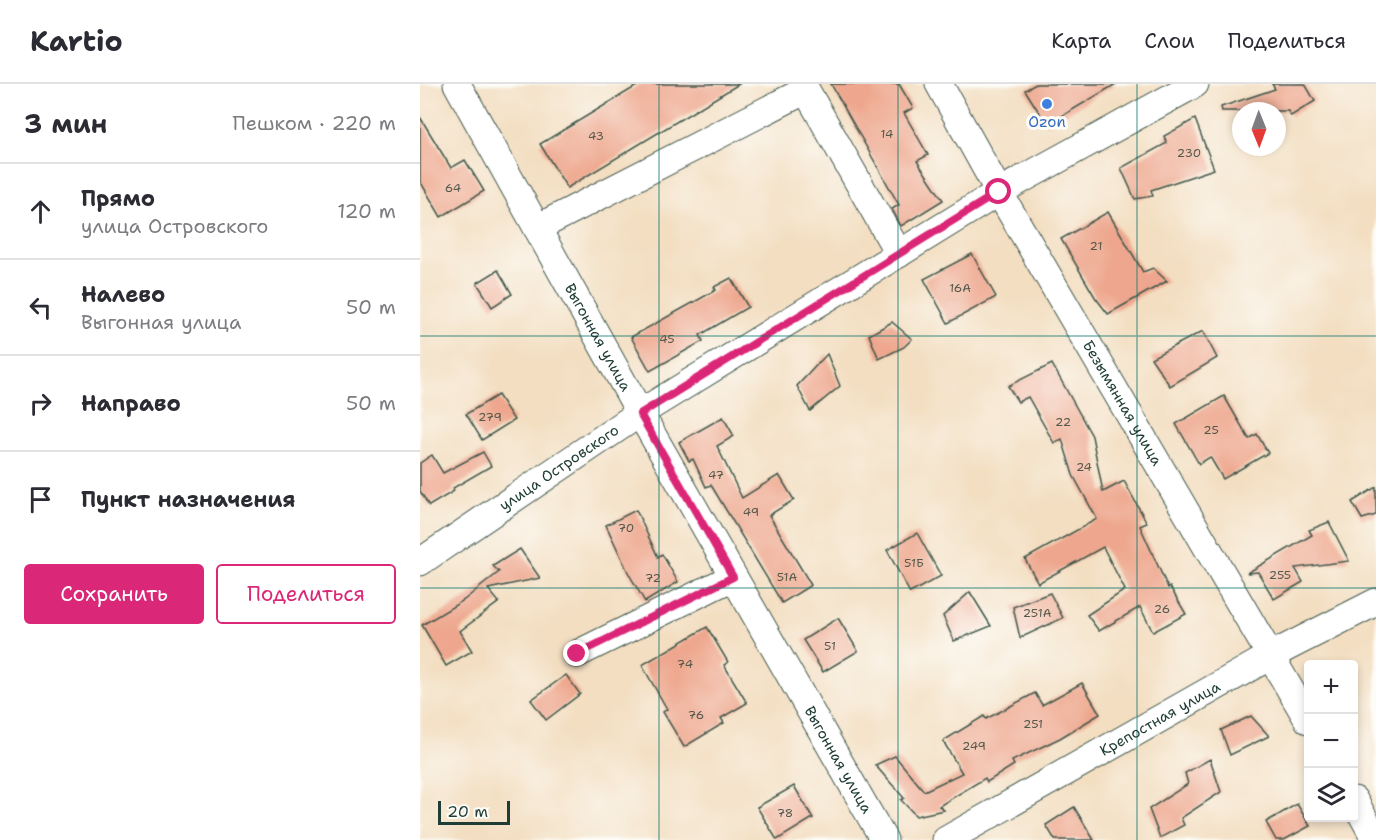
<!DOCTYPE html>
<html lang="ru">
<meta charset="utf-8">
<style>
body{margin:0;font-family:"Shantell Sans",sans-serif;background:#f7f7f7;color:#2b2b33}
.controls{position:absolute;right:18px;bottom:18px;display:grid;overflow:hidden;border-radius:6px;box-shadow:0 3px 9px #0003}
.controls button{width:54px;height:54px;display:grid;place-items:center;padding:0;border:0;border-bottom:2px solid #e1e1e2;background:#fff;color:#2b2b33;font:30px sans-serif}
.compass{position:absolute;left:812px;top:18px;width:54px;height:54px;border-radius:50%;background:#fff;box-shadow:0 3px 9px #0003;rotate:179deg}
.scale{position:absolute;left:18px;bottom:15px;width:72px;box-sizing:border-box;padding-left:6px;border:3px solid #1f3d34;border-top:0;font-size:16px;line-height:21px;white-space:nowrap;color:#1f3d34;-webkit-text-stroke:4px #fdfcf7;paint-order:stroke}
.stop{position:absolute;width:18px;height:18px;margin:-14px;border:4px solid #db2777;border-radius:50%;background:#fff}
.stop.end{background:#db2777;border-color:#fff;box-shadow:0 2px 6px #0008}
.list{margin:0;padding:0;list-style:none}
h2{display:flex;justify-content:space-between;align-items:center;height:78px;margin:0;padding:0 24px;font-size:26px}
h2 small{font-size:20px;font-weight:400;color:#7c7c81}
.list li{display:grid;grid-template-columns:39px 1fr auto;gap:18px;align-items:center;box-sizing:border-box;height:96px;padding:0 24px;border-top:2px solid #e1e1e2}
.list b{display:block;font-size:22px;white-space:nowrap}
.list p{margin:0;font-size:20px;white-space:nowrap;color:#7c7c81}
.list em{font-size:20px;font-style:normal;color:#7c7c81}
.actions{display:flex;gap:12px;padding:18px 24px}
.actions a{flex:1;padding:14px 0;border:2px solid #db2777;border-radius:6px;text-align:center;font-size:21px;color:#db2777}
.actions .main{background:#db2777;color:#fff}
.icon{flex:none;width:33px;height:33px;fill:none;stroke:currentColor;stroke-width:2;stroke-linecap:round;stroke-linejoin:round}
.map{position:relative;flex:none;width:956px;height:756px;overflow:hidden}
header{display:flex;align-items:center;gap:36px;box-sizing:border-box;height:84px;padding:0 30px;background:#fff;border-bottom:2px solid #e1e1e2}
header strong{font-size:28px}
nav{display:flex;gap:33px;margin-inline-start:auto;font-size:21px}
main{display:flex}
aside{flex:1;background:#fff}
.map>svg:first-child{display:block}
</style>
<header>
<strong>Kartio</strong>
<nav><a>Карта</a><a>Слои</a><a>Поделиться</a></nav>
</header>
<main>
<aside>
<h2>3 мин<small>Пешком · 220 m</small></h2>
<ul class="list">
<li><svg class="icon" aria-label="ahead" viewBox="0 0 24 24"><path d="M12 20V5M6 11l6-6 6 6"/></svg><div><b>Прямо</b><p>улица Островского</p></div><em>120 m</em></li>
<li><svg class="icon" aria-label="left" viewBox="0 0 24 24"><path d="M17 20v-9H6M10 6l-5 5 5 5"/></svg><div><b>Налево</b><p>Выгонная улица</p></div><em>50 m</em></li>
<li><svg class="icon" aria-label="right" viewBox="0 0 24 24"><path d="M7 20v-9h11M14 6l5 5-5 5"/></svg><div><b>Направо</b></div><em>50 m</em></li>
<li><svg class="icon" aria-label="arrive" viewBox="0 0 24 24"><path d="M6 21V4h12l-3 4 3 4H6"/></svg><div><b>Пункт назначения</b></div></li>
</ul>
<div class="actions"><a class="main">Сохранить</a><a>Поделиться</a></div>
</aside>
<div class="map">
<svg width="956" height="756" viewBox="0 0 956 756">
<rect width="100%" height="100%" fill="#fdfcf7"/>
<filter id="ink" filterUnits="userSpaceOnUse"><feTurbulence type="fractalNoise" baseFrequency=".0167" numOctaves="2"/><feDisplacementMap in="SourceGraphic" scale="12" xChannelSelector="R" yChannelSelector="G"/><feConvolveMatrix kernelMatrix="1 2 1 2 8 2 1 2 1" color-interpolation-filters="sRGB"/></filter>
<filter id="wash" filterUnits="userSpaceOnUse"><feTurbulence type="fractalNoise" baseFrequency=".008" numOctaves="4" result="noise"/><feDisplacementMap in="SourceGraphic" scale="24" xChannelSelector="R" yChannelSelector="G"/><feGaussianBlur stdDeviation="1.35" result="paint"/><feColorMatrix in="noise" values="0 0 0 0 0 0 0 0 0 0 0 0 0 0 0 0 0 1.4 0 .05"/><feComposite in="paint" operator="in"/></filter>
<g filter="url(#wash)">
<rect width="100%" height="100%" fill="#f3dec1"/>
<g id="blocks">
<!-- building -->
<g fill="#eea78e">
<path d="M 220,0 L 319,0 L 147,104 L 120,60 Z"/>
<path d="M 411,0 L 479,0 L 493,24 L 484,29 L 508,71 L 497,77 L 523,116 L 481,142 L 472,125 L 479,121 Z"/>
<path d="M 616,0 L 696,0 L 627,41 L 605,6 Z"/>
<path d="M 852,0 L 885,0 L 895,17 L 871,32 L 868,27 L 802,27 L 801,23 L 855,5 Z"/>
<path d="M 0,33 L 31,84 L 45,76 L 64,107 L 21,133 L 0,97 Z"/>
<path d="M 775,35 L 794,85 L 731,106 L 733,112 L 715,115 L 701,84 L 747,59 L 744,52 Z"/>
<path d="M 688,128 L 723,188 L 733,184 L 747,197 L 688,230 L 675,213 L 641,155 Z"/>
<path d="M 552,170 L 576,213 L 528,239 L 504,195 Z"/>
<path d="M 78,186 L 92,210 L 72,223 L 57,199 Z"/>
<path d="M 311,194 L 328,223 L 280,251 L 283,257 L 230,287 L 211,253 L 296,206 L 294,203 Z"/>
<path d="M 472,238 L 492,255 L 484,263 L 459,275 L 449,251 Z"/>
<path d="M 783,247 L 797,274 L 750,302 L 731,274 Z"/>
<path d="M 407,270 L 420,302 L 390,327 L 377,302 Z"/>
<path d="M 632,280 L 672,352 L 683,408 L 704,397 L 727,439 L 720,442 L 748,504 L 750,503 L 766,530 L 733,548 L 720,523 L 679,547 L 667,531 L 705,506 L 683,463 L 618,499 L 605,475 L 677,435 L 653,391 L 642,355 L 634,359 L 608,313 L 598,318 L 588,302 Z"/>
<path d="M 78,311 L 94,336 L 62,356 L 46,330 Z"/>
<path d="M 804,312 L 829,355 L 837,350 L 848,369 L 803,395 L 790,373 L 779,380 L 756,340 Z"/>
<path d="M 303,333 L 314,352 L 297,362 L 322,414 L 359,391 L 374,416 L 349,431 L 391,501 L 362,519 L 291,401 L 286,403 L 273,375 L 269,377 L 259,358 Z"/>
<path d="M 63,368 L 71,382 L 33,404 L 34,407 L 9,422 L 0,407 L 0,379 L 12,371 L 23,389 Z"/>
<path d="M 956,403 L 956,431 L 942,435 L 932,418 Z"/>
<path d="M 216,426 L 238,473 L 242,470 L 258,498 L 225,518 L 209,490 L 186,441 Z"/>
<path d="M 909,438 L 929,477 L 875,484 L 883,498 L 854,515 L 838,488 L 827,489 L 892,451 L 889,446 Z"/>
<path d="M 497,449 L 521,492 L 490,509 L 467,466 Z"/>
<path d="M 100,465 L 120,494 L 68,505 L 79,518 L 40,547 L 52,567 L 26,582 L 2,541 L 44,516 L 79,488 L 73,482 Z"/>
<path d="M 550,508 L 571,542 L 534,557 L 523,532 Z"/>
<path d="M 630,509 L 643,534 L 600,554 L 593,523 Z"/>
<path d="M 418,534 L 438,567 L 403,588 L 383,556 Z"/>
<path d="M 287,543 L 308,578 L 304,581 L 327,619 L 301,634 L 304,639 L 264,663 L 243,628 L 247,625 L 222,581 Z"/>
<path d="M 146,591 L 160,610 L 126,636 L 111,616 Z"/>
<path d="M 662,599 L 680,630 L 640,654 L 592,677 L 594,681 L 567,698 L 565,694 L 519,722 L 524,726 L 496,732 L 481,716 L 484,714 L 455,681 L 475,672 L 504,707 L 542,689 L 523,657 L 564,632 L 566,635 L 615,609 L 622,621 Z"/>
<path d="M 831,632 L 849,652 L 810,671 L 801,646 Z"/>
<path d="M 790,675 L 801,708 L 761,734 L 764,741 L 740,754 L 729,725 L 768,700 L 765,689 Z"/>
<path d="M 374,702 L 393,734 L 357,756 L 337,723 Z"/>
<path d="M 877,720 L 890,742 L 864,756 L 856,756 L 846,738 Z"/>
<path d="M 654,723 L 674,756 L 635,756 L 626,741 Z"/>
</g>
</g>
</g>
<g filter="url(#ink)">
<use href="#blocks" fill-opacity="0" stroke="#3f5549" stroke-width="1.5"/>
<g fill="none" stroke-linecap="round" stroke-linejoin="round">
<defs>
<g id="minor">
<path id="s1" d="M 37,0 L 220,329 L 464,756"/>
<path id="s2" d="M 519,0 L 579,108 L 888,636"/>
<path d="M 117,144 L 386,6 L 479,170"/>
<path id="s3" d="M 0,478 L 220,329 L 579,108 L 775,0"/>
<path d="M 157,570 L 313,493"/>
<path d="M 934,716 L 956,756"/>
<path id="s4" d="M 526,756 L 852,571 L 956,518"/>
</g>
</defs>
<!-- minor casing -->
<use href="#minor" stroke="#3f5549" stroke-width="29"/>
<!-- minor -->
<use href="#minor" stroke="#fff" stroke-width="27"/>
</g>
</g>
<g fill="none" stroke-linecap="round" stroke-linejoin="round" filter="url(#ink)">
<!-- route -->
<path stroke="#db2777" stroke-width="8" d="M 157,570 L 313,493 L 220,330 L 579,108"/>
</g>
<!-- grid -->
<path fill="none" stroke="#0f766e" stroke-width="1.5" stroke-opacity="0.55" d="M 239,0 L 239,756M 478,0 L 478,756M 717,0 L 717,756M 0,252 L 956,252M 0,504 L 956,504"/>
<!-- markers -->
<circle fill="#3f7fe0" stroke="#fdfcf7" stroke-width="2" cx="627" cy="20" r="6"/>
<g text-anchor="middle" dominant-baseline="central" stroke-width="6" stroke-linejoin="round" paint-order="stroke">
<!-- number labels -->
<g font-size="12" fill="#53584a">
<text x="467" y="50">14</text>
<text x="176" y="52">43</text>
<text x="769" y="69">230</text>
<text x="33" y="104">64</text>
<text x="676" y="162">21</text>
<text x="540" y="204">16А</text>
<text x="247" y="255">45</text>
<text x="70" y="333">279</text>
<text x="643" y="338">22</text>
<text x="791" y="346">25</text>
<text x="664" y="383">24</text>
<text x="296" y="391">47</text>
<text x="331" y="428">49</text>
<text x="206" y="444">70</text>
<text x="494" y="479">51Б</text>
<text x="860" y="491">255</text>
<text x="367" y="493">51А</text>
<text x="233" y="494">72</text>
<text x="742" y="525">26</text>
<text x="617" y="529">251А</text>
<text x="410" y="562">51</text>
<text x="265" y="580">74</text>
<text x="276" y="631">76</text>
<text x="613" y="640">251</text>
<text x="554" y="662">249</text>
<text x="365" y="729">78</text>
</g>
<!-- shop labels -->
<g font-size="15" fill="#366cbe" stroke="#fdfcf7">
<text x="627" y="38">Ozon</text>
</g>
<!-- street labels -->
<g font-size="15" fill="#1f3d34" stroke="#fdfcf7">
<text stroke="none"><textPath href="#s1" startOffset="290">Выгонная улица</textPath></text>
<text stroke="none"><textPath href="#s2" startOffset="368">Безымянная улица</textPath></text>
<text stroke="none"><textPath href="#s3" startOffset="168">улица Островского</textPath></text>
<text stroke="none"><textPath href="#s4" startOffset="246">Крепостная улица</textPath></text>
<text stroke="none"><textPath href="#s1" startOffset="776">Выгонная улица</textPath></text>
</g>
</g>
</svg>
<div class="controls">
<button>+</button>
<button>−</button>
<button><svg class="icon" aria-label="layers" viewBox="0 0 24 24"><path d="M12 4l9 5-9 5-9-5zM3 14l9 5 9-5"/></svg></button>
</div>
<svg class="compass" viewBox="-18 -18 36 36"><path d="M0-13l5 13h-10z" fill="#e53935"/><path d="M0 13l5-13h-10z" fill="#7c7c81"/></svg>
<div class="scale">20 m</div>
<div class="stop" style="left:579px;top:108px"></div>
<div class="stop end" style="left:157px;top:570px"></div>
</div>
</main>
